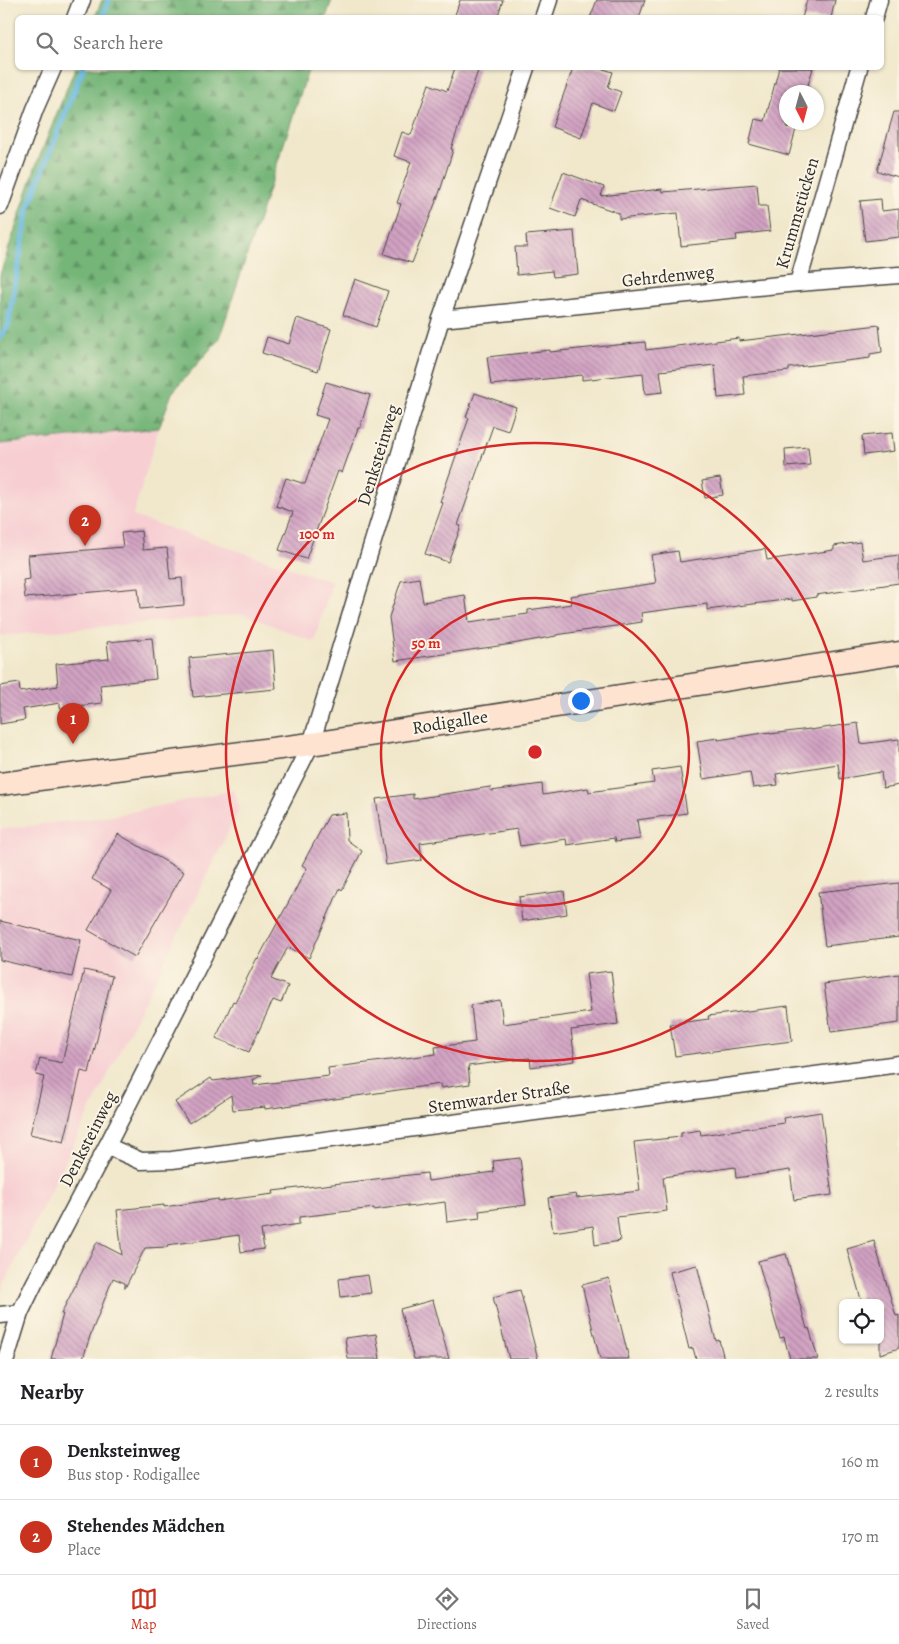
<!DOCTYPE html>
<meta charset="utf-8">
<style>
body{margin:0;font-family:Alegreya,serif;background:#f6f6f6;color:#202124}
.controls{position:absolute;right:15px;bottom:15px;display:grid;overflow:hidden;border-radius:8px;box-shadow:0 1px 4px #0004}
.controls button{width:45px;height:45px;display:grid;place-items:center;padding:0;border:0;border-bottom:1px solid #e0e0e0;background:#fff;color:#202124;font:25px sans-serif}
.compass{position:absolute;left:779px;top:85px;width:45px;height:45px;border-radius:50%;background:#fff;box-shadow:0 1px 4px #0004;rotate:174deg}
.you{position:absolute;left:580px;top:700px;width:18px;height:18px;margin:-12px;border:4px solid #fff;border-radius:50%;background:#1a73e8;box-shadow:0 0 0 8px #1a73e833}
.badge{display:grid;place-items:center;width:32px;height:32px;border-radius:50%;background:#c8321e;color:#fff;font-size:16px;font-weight:700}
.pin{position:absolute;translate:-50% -41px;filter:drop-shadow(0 1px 2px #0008)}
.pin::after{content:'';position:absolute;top:26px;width:18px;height:15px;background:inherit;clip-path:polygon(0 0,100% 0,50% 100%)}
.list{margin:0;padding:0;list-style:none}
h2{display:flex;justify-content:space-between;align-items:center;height:65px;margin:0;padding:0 20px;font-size:21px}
h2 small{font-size:16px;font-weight:400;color:#757577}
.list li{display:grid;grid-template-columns:32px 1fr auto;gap:15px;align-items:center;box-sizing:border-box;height:75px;padding:0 20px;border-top:1px solid #e0e0e0}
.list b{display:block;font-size:19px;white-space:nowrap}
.list p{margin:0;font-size:16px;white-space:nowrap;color:#757577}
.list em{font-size:16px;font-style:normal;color:#757577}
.icon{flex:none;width:28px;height:28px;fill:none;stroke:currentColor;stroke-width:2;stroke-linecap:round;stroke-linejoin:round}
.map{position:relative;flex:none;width:899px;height:1359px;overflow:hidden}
.search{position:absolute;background:#fff;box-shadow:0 1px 4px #0004;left:15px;right:15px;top:15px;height:55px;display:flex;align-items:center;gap:12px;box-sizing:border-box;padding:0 18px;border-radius:8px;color:#757577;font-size:19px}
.sheet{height:215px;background:#fff}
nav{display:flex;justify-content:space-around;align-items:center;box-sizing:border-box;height:70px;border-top:1px solid #e0e0e0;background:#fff;font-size:14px;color:#757577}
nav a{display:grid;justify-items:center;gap:2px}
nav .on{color:#c8321e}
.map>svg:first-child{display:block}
</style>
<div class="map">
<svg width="899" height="1359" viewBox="0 0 899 1359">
<defs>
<pattern id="forest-firs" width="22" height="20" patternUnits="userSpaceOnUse" patternTransform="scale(1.25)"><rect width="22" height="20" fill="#74b578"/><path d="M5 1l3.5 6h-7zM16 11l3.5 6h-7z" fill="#5f9363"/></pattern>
<pattern id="building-back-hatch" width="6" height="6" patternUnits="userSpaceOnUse" patternTransform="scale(1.25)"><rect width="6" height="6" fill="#d2a2c3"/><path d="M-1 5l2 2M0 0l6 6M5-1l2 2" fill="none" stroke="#ab849f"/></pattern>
</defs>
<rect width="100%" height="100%" fill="#fcf5e5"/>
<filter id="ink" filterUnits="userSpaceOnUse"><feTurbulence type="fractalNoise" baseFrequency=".02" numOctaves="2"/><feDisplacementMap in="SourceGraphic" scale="10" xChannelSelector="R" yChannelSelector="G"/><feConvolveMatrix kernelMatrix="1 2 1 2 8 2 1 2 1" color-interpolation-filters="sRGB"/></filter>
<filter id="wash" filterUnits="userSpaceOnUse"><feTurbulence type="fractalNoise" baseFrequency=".0096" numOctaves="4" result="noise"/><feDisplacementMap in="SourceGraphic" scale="20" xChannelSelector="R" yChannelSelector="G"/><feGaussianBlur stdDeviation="1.12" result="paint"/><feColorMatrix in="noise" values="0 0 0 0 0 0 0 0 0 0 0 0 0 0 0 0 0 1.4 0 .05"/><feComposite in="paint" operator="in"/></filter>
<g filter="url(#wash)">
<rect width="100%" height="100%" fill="#f1e8cc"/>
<!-- built -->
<g fill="#f7cfd3">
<path d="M 159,428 L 133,516 L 332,582 L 314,642 L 243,614 L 0,636 L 0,444 Z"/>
<path d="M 234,790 L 240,808 L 0,1293 L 0,829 L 112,816 Z"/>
</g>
<!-- forest -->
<g fill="url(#forest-firs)" stroke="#507052">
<path d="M 102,0 L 332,0 L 326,17 L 95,17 Z"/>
<path d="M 75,68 L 309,68 L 219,339 L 172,393 L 159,428 L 0,444 L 0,275 L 35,168 Z"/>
</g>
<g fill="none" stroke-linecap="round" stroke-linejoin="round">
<!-- stream -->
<g stroke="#63b7df" stroke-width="6">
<path d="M 102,18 L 109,0"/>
<path d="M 0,338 L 8,325 L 28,208 L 83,68"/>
</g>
</g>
<g id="blocks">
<!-- building -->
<g fill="url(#building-back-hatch)">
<path d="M 460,0 L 503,0 L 497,18 L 454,18 Z"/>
<path d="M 597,0 L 645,0 L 639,18 L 590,18 Z"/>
<path d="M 807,0 L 835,0 L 831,18 L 802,18 Z"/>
<path d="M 455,68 L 479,68 L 451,149 L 453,150 L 440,191 L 412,263 L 384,254 L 401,204 L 397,203 L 411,162 L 394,156 L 402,132 L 411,135 L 429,84 L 447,91 Z"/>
<path d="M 573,68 L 600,68 L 613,72 L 608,87 L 621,92 L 614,111 L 593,103 L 581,138 L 552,127 Z"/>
<path d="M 779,68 L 813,68 L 806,92 L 786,92 L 786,127 L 796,129 L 789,155 L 749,144 L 755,119 L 765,121 Z"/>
<path d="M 894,112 L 899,112 L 899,177 L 877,171 Z"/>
<path d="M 563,172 L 604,187 L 601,196 L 662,189 L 663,192 L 757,184 L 759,206 L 767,206 L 770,231 L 736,235 L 737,240 L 681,246 L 678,213 L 619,219 L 619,213 L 581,200 L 575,217 L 550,208 Z"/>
<path d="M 881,199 L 882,211 L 899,209 L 899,237 L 865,241 L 860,201 Z"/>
<path d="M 574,231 L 578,274 L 553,277 L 552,271 L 517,275 L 515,247 L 527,247 L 526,235 Z"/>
<path d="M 355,279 L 388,291 L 376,327 L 343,315 Z"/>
<path d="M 297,318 L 331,329 L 318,371 L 262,353 L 267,337 L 289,344 Z"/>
<path d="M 879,325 L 882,352 L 870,354 L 870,358 L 789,368 L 789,371 L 743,376 L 745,395 L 718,398 L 715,365 L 660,371 L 663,392 L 645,394 L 643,373 L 582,380 L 582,375 L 491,385 L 487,357 L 550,350 L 550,352 L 645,342 L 646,350 L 739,338 L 739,341 Z"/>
<path d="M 326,382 L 370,395 L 360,428 L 358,428 L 342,473 L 338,471 L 306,559 L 279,550 L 293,512 L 276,506 L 286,478 L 305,484 L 328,419 L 315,415 Z"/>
<path d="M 475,393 L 516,407 L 508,431 L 493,426 L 458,525 L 461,526 L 448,562 L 425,554 L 443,503 L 440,502 L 469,418 L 466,417 Z"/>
<path d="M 892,433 L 894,451 L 864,455 L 862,436 Z"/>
<path d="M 808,447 L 810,465 L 786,467 L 785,449 Z"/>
<path d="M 720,478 L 723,495 L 705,498 L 702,481 Z"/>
<path d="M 141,531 L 143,550 L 167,548 L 170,579 L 182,578 L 184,605 L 140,609 L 138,588 L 25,598 L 23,580 L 30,579 L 28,555 L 123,547 L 121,533 Z"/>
<path d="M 860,542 L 863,560 L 899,555 L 899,583 L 816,595 L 816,597 L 792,601 L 792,599 L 707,610 L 707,604 L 641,613 L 642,622 L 556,635 L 556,636 L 512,644 L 395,661 L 389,617 L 401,581 L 419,578 L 423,602 L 465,595 L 469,622 L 528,614 L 528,610 L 572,604 L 570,596 L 656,583 L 651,555 L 678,551 L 680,562 L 765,549 L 767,560 L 834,550 L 834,546 Z"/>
<path d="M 152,638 L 156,679 L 100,685 L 102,703 L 60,708 L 60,703 L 23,709 L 25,720 L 0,724 L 0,686 L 19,683 L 20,692 L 58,686 L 56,664 L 109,659 L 107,642 Z"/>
<path d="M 273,650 L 276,689 L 193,697 L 189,658 Z"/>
<path d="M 858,723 L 861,744 L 899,739 L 899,785 L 883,788 L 881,772 L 840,779 L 838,764 L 776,774 L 778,785 L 753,788 L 750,772 L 703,779 L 697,741 L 718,738 L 718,740 L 770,732 L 770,734 L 810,729 L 810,730 Z"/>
<path d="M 680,767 L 687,813 L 637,820 L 640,839 L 615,842 L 614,838 L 567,845 L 566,839 L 520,846 L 517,829 L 420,843 L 422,860 L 386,865 L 376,799 L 413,794 L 413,799 L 490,787 L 491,791 L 542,784 L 543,795 L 588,788 L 589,792 L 654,783 L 652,771 Z"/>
<path d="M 346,813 L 347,840 L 362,851 L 342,890 L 340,888 L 309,958 L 288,947 L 271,979 L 288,986 L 281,1003 L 273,1000 L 249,1052 L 216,1038 L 233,1001 L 235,1002 L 257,958 L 258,959 L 307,868 L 302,865 L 329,815 Z"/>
<path d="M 118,834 L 184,872 L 135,957 L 88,930 L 111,890 L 92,879 Z"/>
<path d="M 899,883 L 899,937 L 825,946 L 818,892 Z"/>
<path d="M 564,891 L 567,914 L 522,921 L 519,897 Z"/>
<path d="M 0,921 L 81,940 L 72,977 L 0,960 Z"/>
<path d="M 84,970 L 112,976 L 89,1073 L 81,1071 L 64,1142 L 30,1134 L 44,1077 L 36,1075 L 40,1058 L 62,1063 Z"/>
<path d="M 611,971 L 618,1024 L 571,1030 L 575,1061 L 531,1067 L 530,1058 L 468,1066 L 470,1084 L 441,1088 L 440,1084 L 265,1109 L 265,1107 L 233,1110 L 231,1095 L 189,1123 L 175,1102 L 211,1078 L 213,1081 L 262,1075 L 253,1080 L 254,1085 L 329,1076 L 328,1068 L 436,1054 L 435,1047 L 475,1042 L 471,1005 L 500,1000 L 503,1024 L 591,1012 L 586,974 Z"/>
<path d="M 899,974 L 899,1023 L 831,1032 L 824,984 Z"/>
<path d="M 788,1006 L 792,1041 L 675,1056 L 670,1024 L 709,1019 L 708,1016 Z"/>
<path d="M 821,1112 L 832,1195 L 794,1200 L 790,1170 L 736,1178 L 735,1167 L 663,1177 L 667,1211 L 617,1217 L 620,1241 L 595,1245 L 593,1226 L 553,1232 L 548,1198 L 576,1194 L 577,1198 L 640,1191 L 634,1142 L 681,1137 L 681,1133 L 700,1130 L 701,1135 L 784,1123 L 783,1118 Z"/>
<path d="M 520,1158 L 526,1205 L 479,1211 L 480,1218 L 447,1222 L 445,1202 L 408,1207 L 408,1205 L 374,1210 L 374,1208 L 299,1217 L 299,1224 L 261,1230 L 264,1249 L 241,1252 L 239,1235 L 167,1245 L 168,1247 L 145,1248 L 125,1288 L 125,1283 L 113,1278 L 90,1336 L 83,1359 L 51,1359 L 63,1314 L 61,1314 L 97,1242 L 122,1255 L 117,1210 L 164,1205 L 164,1207 L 218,1199 L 218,1201 L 274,1194 L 273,1191 L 427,1173 L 428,1181 L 494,1172 L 493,1161 Z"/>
<path d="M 874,1241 L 896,1316 L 899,1315 L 899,1348 L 880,1354 L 880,1303 L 862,1303 L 847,1249 Z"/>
<path d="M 786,1254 L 807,1329 L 809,1328 L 818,1359 L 790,1359 L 784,1337 L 780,1338 L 758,1261 Z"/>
<path d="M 697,1265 L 716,1341 L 719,1340 L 724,1359 L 696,1359 L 693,1348 L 689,1349 L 670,1272 Z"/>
<path d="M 368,1275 L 371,1293 L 341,1297 L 339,1279 Z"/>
<path d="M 609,1278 L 629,1359 L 600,1359 L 582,1285 Z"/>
<path d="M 520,1290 L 538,1359 L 509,1359 L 493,1297 Z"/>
<path d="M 433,1300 L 449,1359 L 414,1359 L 400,1309 Z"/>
<path d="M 376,1334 L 380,1359 L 348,1359 L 345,1338 Z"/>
</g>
</g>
</g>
<g filter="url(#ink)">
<use href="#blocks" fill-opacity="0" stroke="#494743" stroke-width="1"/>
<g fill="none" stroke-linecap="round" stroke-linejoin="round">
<defs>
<g id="minor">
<path d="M 75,18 L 82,0"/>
<path d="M 543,18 L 549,0"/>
<path d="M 874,18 L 879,0"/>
<path d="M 0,206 L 35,109 L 53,68"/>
<path d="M 798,283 L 859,68"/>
<path d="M 441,319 L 798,283 L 899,275"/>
<path d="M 107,1146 L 141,1161 L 172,1160 L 899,1064"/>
<path d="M 0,1315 L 20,1313"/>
<path d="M 6,1359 L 20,1313 L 34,1284 L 107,1146 L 311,744 L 441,319 L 526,68"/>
</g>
<path id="secondary" d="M 0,784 L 311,744 L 899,653"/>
</defs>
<!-- minor casing -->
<use href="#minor" stroke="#494743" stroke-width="19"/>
<!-- secondary casing -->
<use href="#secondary" stroke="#494743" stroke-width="25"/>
<!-- minor -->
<use href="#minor" stroke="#fff" stroke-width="16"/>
<!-- secondary -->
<use href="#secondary" stroke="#fee3d1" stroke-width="22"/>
</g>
</g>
<!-- distance rings -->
<g fill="none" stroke="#d62828" stroke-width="2.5">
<circle cx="535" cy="752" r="154"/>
<circle cx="535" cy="752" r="309"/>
</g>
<g text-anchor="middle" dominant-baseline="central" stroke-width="4" stroke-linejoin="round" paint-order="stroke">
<!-- street labels -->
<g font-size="18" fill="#2b2b2b" stroke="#fcf5e5">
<text transform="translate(797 213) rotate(-74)">Krummstücken</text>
<text transform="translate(668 276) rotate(-6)">Gehrdenweg</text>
<text transform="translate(378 455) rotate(-73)">Denksteinweg</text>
<text transform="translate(450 722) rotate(-9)">Rodigallee</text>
<text transform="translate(499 1097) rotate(-8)">Stemwarder Straße</text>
<text transform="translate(88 1139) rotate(-63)">Denksteinweg</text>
</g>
</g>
<circle cx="535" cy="752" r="8" fill="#d62828" stroke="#fcf5e5" stroke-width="2.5"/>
<g font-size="15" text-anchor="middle" font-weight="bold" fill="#d62828" stroke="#fcf5e5" stroke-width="4" stroke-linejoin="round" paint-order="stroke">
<text x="317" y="539">100 m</text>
<text x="426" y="648">50 m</text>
</g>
</svg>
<div class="controls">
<button><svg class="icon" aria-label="locate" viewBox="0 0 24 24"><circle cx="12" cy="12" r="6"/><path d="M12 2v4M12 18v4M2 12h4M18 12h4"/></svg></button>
</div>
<svg class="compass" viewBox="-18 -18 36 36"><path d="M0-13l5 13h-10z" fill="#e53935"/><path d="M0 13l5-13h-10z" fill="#757577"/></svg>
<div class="you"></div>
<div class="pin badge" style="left:73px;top:744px">1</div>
<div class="pin badge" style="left:85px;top:546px">2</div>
<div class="search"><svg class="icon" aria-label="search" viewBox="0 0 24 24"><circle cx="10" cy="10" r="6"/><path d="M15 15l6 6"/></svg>Search here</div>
</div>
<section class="sheet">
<h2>Nearby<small>2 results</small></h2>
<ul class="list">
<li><span class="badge">1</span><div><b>Denksteinweg</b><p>Bus stop · Rodigallee</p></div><em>160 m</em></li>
<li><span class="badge">2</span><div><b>Stehendes Mädchen</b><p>Place</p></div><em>170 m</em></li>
</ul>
</section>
<nav>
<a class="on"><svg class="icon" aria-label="map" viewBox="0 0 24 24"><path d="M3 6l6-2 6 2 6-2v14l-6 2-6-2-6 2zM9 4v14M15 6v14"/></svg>Map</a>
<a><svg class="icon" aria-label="directions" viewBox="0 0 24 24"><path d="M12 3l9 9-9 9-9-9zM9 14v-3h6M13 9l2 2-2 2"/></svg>Directions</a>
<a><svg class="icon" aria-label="saved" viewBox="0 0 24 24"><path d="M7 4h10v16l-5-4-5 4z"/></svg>Saved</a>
</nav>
